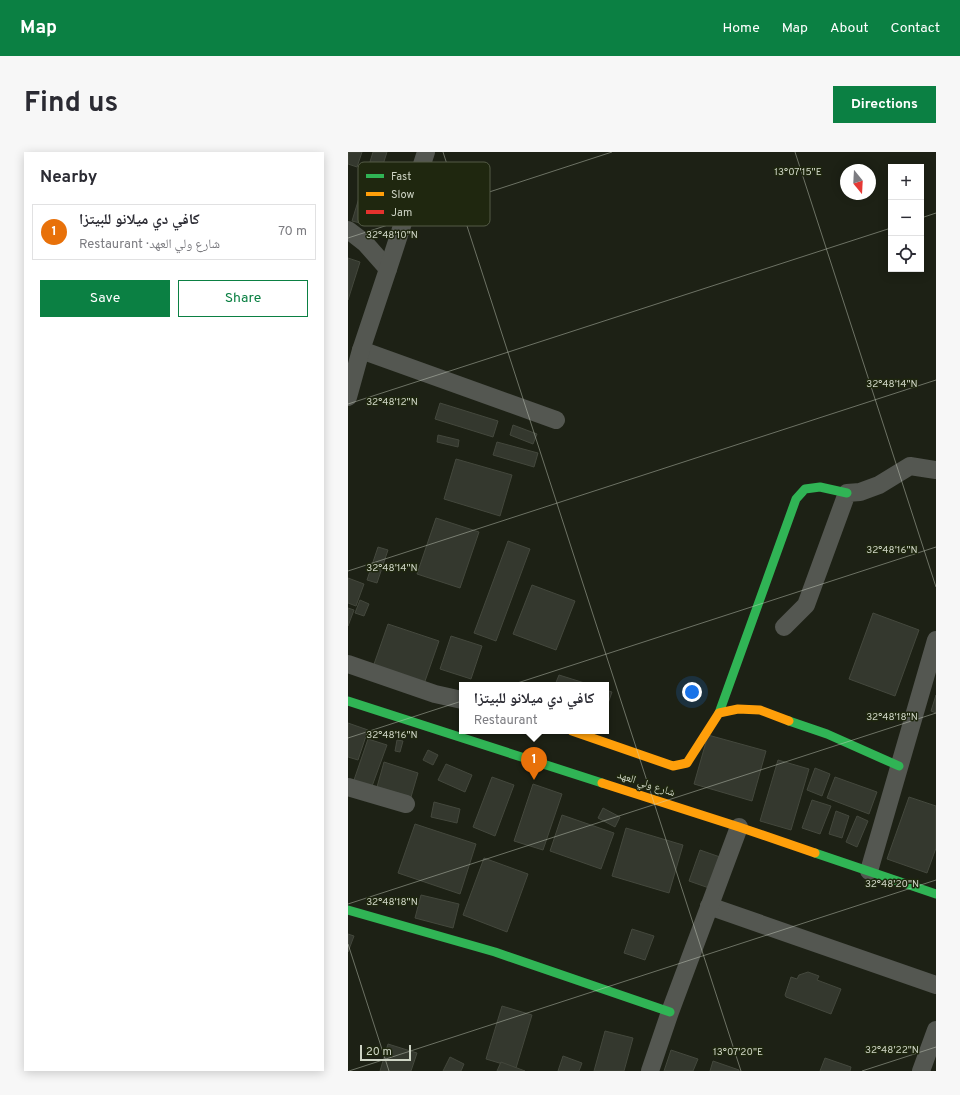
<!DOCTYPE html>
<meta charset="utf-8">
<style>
body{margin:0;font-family:Overpass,"Noto Naskh Arabic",sans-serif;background:#f7f7f7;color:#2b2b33}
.controls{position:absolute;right:12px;top:12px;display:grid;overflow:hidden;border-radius:0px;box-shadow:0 2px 10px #0003}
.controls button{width:36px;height:36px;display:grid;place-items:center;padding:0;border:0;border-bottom:1px solid #e1e1e2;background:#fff;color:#2b2b33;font:20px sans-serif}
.compass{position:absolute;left:492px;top:12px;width:36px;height:36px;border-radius:50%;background:#fff;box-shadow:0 2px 10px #0003;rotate:162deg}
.scale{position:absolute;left:12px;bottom:10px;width:51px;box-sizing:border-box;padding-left:4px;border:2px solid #ced4c5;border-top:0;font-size:11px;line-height:14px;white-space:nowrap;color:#ced4c5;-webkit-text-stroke:3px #1f270f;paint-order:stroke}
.you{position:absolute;left:344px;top:540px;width:14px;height:14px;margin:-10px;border:3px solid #fff;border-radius:50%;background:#1a73e8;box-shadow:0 0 0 6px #1a73e833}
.badge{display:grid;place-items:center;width:26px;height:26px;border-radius:50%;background:#0b8043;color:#fff;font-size:13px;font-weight:700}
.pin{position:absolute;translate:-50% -33px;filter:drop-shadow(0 1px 2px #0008)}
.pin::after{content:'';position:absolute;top:21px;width:14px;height:12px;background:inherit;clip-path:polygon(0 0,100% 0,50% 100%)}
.popup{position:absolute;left:111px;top:530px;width:150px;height:52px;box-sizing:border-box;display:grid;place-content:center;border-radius:0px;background:#fff;filter:drop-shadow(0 1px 3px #0005);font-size:13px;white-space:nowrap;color:#7c7c81}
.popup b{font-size:15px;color:#2b2b33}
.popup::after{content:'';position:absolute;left:50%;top:100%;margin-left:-8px;border:8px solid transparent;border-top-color:#fff}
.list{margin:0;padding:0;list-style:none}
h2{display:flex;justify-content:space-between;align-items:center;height:52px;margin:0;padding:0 16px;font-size:17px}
h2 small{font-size:13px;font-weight:400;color:#7c7c81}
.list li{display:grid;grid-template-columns:26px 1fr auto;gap:12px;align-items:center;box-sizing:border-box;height:56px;margin:0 8px 8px;padding:0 8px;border:1px solid #e1e1e2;border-radius:0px}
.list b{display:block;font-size:15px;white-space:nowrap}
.list p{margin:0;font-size:13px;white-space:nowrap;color:#7c7c81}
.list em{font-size:13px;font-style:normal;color:#7c7c81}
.actions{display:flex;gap:8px;padding:12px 16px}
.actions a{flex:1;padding:9px 0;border:1px solid #0b8043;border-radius:0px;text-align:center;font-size:14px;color:#0b8043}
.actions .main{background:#0b8043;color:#fff}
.icon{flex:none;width:22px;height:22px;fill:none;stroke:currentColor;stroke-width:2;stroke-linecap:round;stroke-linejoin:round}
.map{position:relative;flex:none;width:588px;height:919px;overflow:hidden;border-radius:0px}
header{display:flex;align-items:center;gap:24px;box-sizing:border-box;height:56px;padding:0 20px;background:#0b8043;color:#fff}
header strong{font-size:19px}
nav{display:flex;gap:22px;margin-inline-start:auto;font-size:14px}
.intro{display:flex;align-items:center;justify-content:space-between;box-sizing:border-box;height:96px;padding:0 24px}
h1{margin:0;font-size:28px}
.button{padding:10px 18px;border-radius:0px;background:#0b8043;color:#fff;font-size:14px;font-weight:700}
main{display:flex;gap:24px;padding:0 24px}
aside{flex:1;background:#fff;border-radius:0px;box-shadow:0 2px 10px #0003}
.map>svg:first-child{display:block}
</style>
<header>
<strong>Map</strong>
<nav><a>Home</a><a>Map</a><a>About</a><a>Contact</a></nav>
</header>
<div class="intro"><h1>Find us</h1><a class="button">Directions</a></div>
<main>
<aside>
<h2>Nearby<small></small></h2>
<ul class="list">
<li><span class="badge" style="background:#e8710a">1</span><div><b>كافي دي ميلانو للبيتزا</b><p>Restaurant · شارع ولي العهد</p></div><em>70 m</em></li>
</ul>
<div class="actions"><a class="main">Save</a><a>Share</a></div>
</aside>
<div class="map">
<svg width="588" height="919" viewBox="0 0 588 919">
<rect width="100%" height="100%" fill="#1d2115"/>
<!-- building -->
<g fill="#34382e" stroke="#44483d">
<path d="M 0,0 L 14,0 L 9,15 L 0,12 Z"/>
<path d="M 25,0 L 39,0 L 16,72 L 4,69 Z"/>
<path d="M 0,106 L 12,110 L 0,148 Z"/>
<path d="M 92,251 L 150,269 L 145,285 L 87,267 Z"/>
<path d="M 165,273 L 189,282 L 185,292 L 162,283 Z"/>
<path d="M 90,283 L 111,288 L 110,295 L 89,290 Z"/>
<path d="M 149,290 L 190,301 L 186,315 L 145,303 Z"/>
<path d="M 108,307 L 164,323 L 152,364 L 96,347 Z"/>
<path d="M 88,366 L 131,380 L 112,436 L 69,422 Z"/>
<path d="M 160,389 L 182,397 L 148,489 L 126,481 Z"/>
<path d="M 30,395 L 40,398 L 29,431 L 19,428 Z"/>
<path d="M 0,426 L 16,432 L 8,454 L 0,451 Z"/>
<path d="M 184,433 L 227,449 L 208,498 L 165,482 Z"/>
<path d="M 12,448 L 21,452 L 16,464 L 7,461 Z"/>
<path d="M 0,456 L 6,458 L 0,474 Z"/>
<path d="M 525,461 L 571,478 L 547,544 L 501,527 Z"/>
<path d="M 40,472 L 91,489 L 76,532 L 25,515 Z"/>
<path d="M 103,484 L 134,494 L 123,527 L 92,517 Z"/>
<path d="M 211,523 L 243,533 L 207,533 Z"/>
<path d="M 258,538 L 264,540 L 258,557 Z"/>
<path d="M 588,543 L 588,561 L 583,559 Z"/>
<path d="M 0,571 L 20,578 L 10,608 L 0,605 Z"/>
<path d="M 360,583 L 418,599 L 404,649 L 346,632 Z"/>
<path d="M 20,587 L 39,593 L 23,637 L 5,631 Z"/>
<path d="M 49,588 L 55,589 L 52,600 L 47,599 Z"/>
<path d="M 80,598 L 90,603 L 85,613 L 75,608 Z"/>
<path d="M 430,608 L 461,617 L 443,678 L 412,669 Z"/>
<path d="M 36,610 L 70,621 L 63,645 L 29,635 Z"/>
<path d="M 98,612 L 124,623 L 117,640 L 90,628 Z"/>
<path d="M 467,616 L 482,622 L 474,644 L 459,638 Z"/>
<path d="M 144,625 L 166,633 L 147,684 L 125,675 Z"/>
<path d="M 487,625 L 529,640 L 521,662 L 479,646 Z"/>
<path d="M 185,632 L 214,642 L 195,698 L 166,689 Z"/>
<path d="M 561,645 L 588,654 L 588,696 L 579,721 L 539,707 Z"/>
<path d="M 464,648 L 483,654 L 472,682 L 454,676 Z"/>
<path d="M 86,650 L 112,657 L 109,671 L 83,665 Z"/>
<path d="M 255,656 L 272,665 L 267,675 L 250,666 Z"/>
<path d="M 488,659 L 501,664 L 494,686 L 481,682 Z"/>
<path d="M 214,663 L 266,681 L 253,717 L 202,699 Z"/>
<path d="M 509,664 L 520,669 L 509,695 L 498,690 Z"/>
<path d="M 67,672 L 128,692 L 112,742 L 50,721 Z"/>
<path d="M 278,676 L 335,693 L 321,741 L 264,724 Z"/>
<path d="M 352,698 L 372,705 L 361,736 L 341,729 Z"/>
<path d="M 136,706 L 180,722 L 159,780 L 115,763 Z"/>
<path d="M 73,743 L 111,752 L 105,776 L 67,766 Z"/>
<path d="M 284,777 L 306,784 L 297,808 L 276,801 Z"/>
<path d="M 0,782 L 6,784 L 0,800 Z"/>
<path d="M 460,820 L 471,824 L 469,828 L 493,837 L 483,862 L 438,845 L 437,843 L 443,825 L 449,827 L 451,823 Z"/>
<path d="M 154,854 L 184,863 L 168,916 L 138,907 Z"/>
<path d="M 257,879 L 285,886 L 276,919 L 246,919 Z"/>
<path d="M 40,892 L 69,901 L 63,919 L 32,919 Z"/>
<path d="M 323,898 L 350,907 L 345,919 L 316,919 Z"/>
<path d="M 215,904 L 234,911 L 231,919 L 210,919 Z"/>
<path d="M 102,905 L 116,912 L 113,919 L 95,919 Z"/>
<path d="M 477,906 L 503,915 L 502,919 L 472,919 Z"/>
<path d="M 365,909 L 391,918 L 391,919 L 362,919 Z"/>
<path d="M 153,910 L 177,919 L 149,919 Z"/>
</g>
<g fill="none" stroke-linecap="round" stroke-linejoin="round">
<!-- street -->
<g stroke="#545751" stroke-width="18">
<path d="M 0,78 L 17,91 L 40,117"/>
<path d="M 13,198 L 208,268"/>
<path d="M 0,245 L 13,198 L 40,117 L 78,0"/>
<path d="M 436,475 L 458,453 L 499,341 L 512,340 L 531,333 L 562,314 L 588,318"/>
<path d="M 0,512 L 87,542 L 114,548"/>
<path d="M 0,635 L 58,652"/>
<path d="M 521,719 L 588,488"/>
<path d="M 361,754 L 588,833"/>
<path d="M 302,919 L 322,860 L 391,675"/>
<path d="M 573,919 L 588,878"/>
</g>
<!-- fast -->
<g stroke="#30b455" stroke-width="9">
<path d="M 0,549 L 254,631"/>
<path d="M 371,561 L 448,347 L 457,337 L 472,335 L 499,341"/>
<path d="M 441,569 L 479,582 L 551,614"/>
<path d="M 467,701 L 588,742"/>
<path d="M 0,758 L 147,800 L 322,860"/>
</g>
<!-- slow -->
<g stroke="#ff9f0a" stroke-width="9">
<path d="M 224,579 L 325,614 L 339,611 L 371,561 L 390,557 L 412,558 L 441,569"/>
<path d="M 254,631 L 391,675 L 467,701"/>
</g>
</g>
<!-- ticks -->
<path fill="none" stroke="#ced4c5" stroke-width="1" stroke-opacity="0.45" d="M 95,0 L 393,919M 447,0 L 588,435M 573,66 L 588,61M 0,86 L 264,0M 0,252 L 543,76M 0,419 L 588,228M 0,586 L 588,395M 0,752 L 588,561M 0,792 L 41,919M 1,919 L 588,728M 514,919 L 588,895"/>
<g text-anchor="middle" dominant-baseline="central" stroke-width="3" stroke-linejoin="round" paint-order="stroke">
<!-- street labels -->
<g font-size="11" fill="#ced4c5" stroke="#1f270f">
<text transform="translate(298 632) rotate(18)">شارع ولي العهد</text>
</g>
</g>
<!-- legend -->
<rect x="10" y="10" width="132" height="64" rx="6" fill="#1f270f" stroke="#545b46" stroke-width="1"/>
<rect x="18" y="22" width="18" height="4" fill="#30b455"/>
<rect x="18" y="40" width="18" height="4" fill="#ff9f0a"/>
<rect x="18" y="58" width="18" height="4" fill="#e5322d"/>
<g font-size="11" fill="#ced4c5">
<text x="43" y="28">Fast</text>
<text x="43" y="46">Slow</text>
<text x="43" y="64">Jam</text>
</g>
<g font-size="10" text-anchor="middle" fill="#ced4c5" stroke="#1f270f" stroke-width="3" stroke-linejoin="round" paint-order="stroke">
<text x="450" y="23">13°07'15"E</text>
<text x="44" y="86">32°48'10"N</text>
<text x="544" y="235">32°48'14"N</text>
<text x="44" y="253">32°48'12"N</text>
<text x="544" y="401">32°48'16"N</text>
<text x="44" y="419">32°48'14"N</text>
<text x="544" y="568">32°48'18"N</text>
<text x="44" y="586">32°48'16"N</text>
<text x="544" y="735">32°48'20"N</text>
<text x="44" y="753">32°48'18"N</text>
<text x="544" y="901">32°48'22"N</text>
<text x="390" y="903">13°07'20"E</text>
</g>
</svg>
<div class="controls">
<button>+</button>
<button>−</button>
<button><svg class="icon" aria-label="locate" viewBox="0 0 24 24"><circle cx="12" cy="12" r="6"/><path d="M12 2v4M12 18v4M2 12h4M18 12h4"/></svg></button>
</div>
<svg class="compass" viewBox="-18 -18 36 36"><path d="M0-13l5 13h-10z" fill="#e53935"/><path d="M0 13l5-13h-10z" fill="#7c7c81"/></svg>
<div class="scale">20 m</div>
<div class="you"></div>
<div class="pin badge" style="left:186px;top:628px;background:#e8710a">1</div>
<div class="popup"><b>كافي دي ميلانو للبيتزا</b>Restaurant</div>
</div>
</main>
